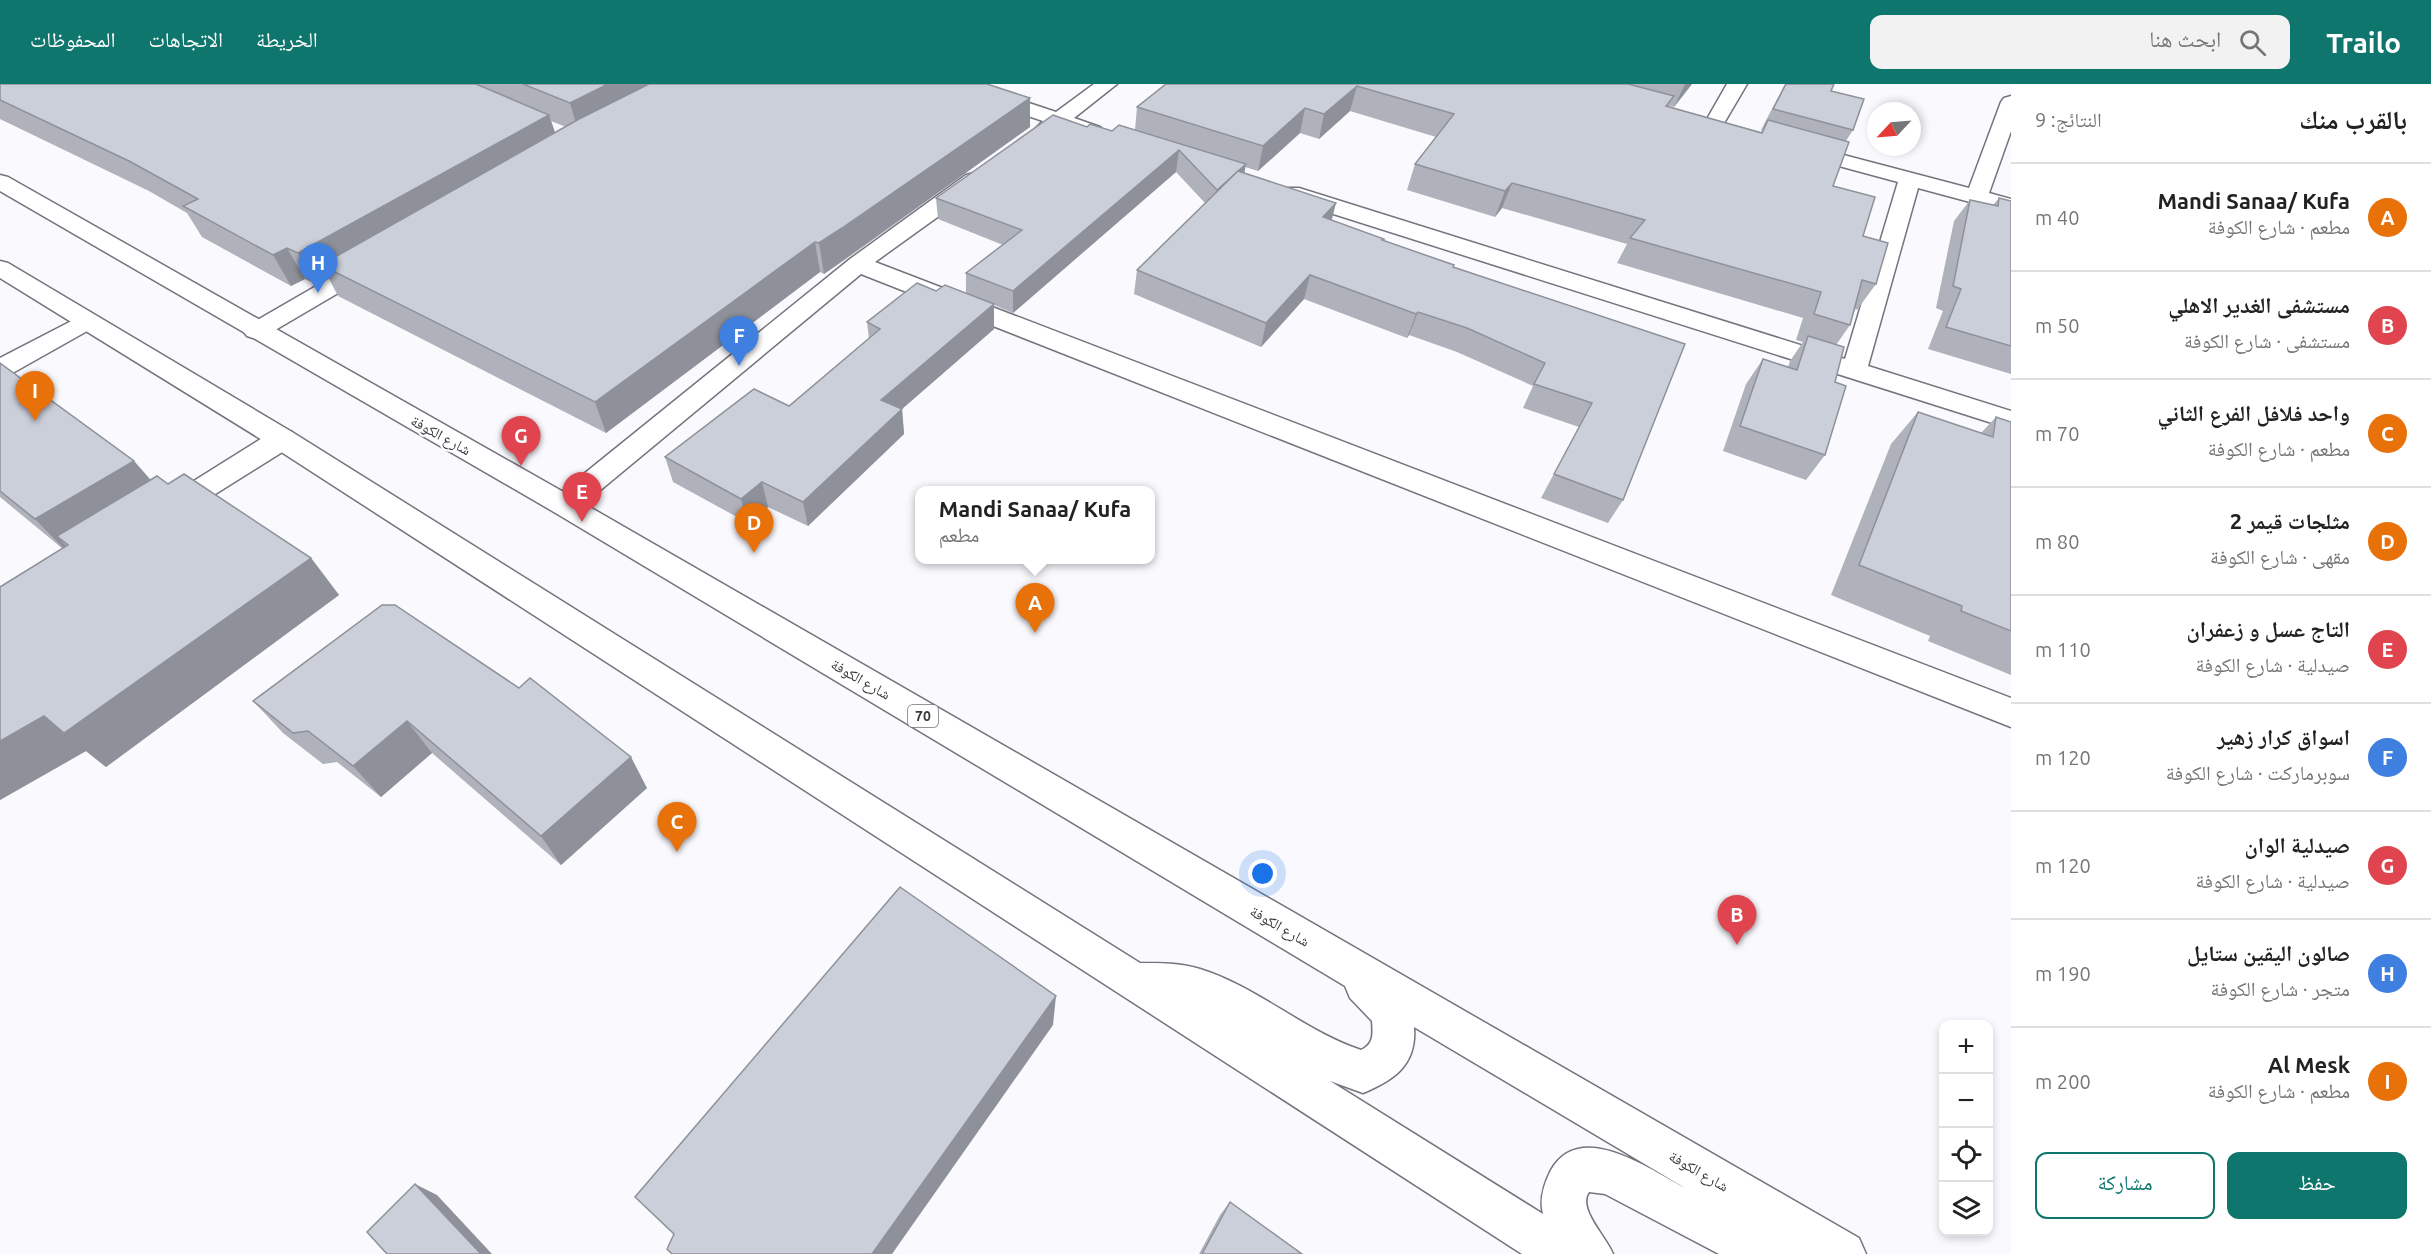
<!DOCTYPE html>
<html lang="ar">
<meta charset="utf-8">
<style>
body{margin:0;font-family:Ubuntu,"Noto Naskh Arabic",sans-serif;background:#f2f2f2;color:#222;direction:rtl}
.controls{position:absolute;right:18px;bottom:18px;display:grid;overflow:hidden;border-radius:12px;box-shadow:0 3px 9px #0003}
.controls button{width:54px;height:54px;display:grid;place-items:center;padding:0;border:0;border-bottom:2px solid #e0e0e0;background:#fff;color:#222;font:30px sans-serif}
.compass{position:absolute;left:1867px;top:18px;width:54px;height:54px;border-radius:50%;background:#fff;box-shadow:0 3px 9px #0003;rotate:244deg}
.you{position:absolute;left:1263px;top:790px;width:21px;height:21px;margin:-15px;border:4px solid #fff;border-radius:50%;background:#1a73e8;box-shadow:0 0 0 9px #1a73e833}
.badge{display:grid;place-items:center;width:39px;height:39px;border-radius:50%;background:#0f766e;color:#fff;font-size:20px;font-weight:700}
.pin{position:absolute;translate:-50% -50px;filter:drop-shadow(0 2px 3px #0008)}
.pin::after{content:'';position:absolute;top:32px;width:21px;height:18px;background:inherit;clip-path:polygon(0 0,100% 0,50% 100%)}
.popup{position:absolute;left:915px;top:402px;width:240px;height:78px;box-sizing:border-box;display:grid;place-content:center;border-radius:12px;background:#fff;filter:drop-shadow(0 2px 4px #0005);font-size:20px;white-space:nowrap;color:#767676}
.popup b{font-size:22px;color:#222}
.popup::after{content:'';position:absolute;left:50%;top:100%;margin-left:-12px;border:12px solid transparent;border-top-color:#fff}
.list{margin:0;padding:0;list-style:none}
h2{display:flex;justify-content:space-between;align-items:center;height:78px;margin:0;padding:0 24px;font-size:26px}
h2 small{font-size:20px;font-weight:400;color:#767676}
.list li{display:grid;grid-template-columns:39px 1fr auto;gap:18px;align-items:center;box-sizing:border-box;height:108px;padding:0 24px;border-top:2px solid #e0e0e0}
.list b{display:block;font-size:22px;white-space:nowrap}
.list p{margin:0;font-size:20px;white-space:nowrap;color:#767676}
.list em{font-size:20px;font-style:normal;color:#767676}
.actions{display:flex;gap:12px;padding:18px 24px}
.actions a{flex:1;padding:14px 0;border:2px solid #0f766e;border-radius:12px;text-align:center;font-size:21px;color:#0f766e}
.actions .main{background:#0f766e;color:#fff}
.icon{flex:none;width:33px;height:33px;fill:none;stroke:currentColor;stroke-width:2;stroke-linecap:round;stroke-linejoin:round}
.map{position:relative;flex:none;width:2011px;height:1170px;overflow:hidden;direction:ltr}
header{display:flex;align-items:center;gap:36px;box-sizing:border-box;height:84px;padding:0 30px;background:#0f766e;color:#fff}
header strong{font-size:28px}
nav{display:flex;gap:33px;margin-inline-start:auto;font-size:21px}
.search{width:420px;height:54px;background:#f2f2f2;display:flex;align-items:center;gap:15px;box-sizing:border-box;padding:0 21px;border-radius:12px;color:#767676;font-size:22px}
main{display:flex}
aside{flex:1;background:#fff}
.map>svg:first-child{display:block}
</style>
<header>
<strong>Trailo</strong>
<div class="search"><svg class="icon" aria-label="search" viewBox="0 0 24 24"><circle cx="10" cy="10" r="6"/><path d="M15 15l6 6"/></svg>ابحث هنا</div>
<nav><a>الخريطة</a><a>الاتجاهات</a><a>المحفوظات</a></nav>
</header>
<main>
<aside>
<h2>بالقرب منك<small>النتائج: 9</small></h2>
<ul class="list">
<li><span class="badge" style="background:#e8710a">A</span><div><b>Mandi Sanaa/ Kufa</b><p>مطعم · شارع الكوفة</p></div><em>40 m</em></li>
<li><span class="badge" style="background:#e0444e">B</span><div><b>مستشفى الغدير الاهلي</b><p>مستشفى · شارع الكوفة</p></div><em>50 m</em></li>
<li><span class="badge" style="background:#e8710a">C</span><div><b>واحد فلافل الفرع الثاني</b><p>مطعم · شارع الكوفة</p></div><em>70 m</em></li>
<li><span class="badge" style="background:#e8710a">D</span><div><b>مثلجات قيمر 2</b><p>مقهى · شارع الكوفة</p></div><em>80 m</em></li>
<li><span class="badge" style="background:#e0444e">E</span><div><b>التاج عسل و زعفران</b><p>صيدلية · شارع الكوفة</p></div><em>110 m</em></li>
<li><span class="badge" style="background:#3f7fe0">F</span><div><b>اسواق كرار زهير</b><p>سوبرماركت · شارع الكوفة</p></div><em>120 m</em></li>
<li><span class="badge" style="background:#e0444e">G</span><div><b>صيدلية الوان</b><p>صيدلية · شارع الكوفة</p></div><em>120 m</em></li>
<li><span class="badge" style="background:#3f7fe0">H</span><div><b>صالون اليقين ستايل</b><p>متجر · شارع الكوفة</p></div><em>190 m</em></li>
<li><span class="badge" style="background:#e8710a">I</span><div><b>Al Mesk</b><p>مطعم · شارع الكوفة</p></div><em>200 m</em></li>
</ul>
<div class="actions"><a class="main">حفظ</a><a>مشاركة</a></div>
</aside>
<div class="map">
<svg width="2011" height="1170" viewBox="0 0 2011 1170">
<rect width="100%" height="100%" fill="#faf9fe"/>
<g fill="none" stroke-linecap="round" stroke-linejoin="round">
<defs>
<g id="street">
<path d="M 942,0 L 972,0 L 1056,28 L 1094,0 L 1117,0 L 1074,34 L 1100,43 L 1103,47 L 1100,51 L 1093,53 L 1061,43 L 1052,49 L 1038,49 L 1035,45 L 1043,37 L 945,4 Z"/>
<path d="M 1727,0 L 1747,0 L 1720,46 L 1706,46 L 1703,42 Z"/>
<path d="M 2011,12 L 2011,47 L 1989,109 L 2011,115 L 2011,129 L 1918,104 L 1868,282 L 2011,327 L 2011,345 L 1283,114 L 1280,109 L 1283,104 L 1299,104 L 1845,275 L 1898,98 L 1791,69 L 1787,65 L 1791,61 L 1798,59 L 1969,104 L 2001,18 L 2004,14 Z"/>
<path d="M 974,89 L 982,91 L 985,96 L 982,101 L 875,178 L 2011,614 L 2011,643 L 861,190 L 574,428 L 564,431 L 554,428 L 549,421 L 554,414 L 850,175 L 966,91 Z"/>
<path d="M 371,173 L 379,175 L 383,180 L 379,185 L 265,252 L 256,255 L 247,252 L 243,247 L 247,242 L 363,175 Z"/>
<path d="M 87,229 L 96,232 L 100,237 L 96,242 L 9,291 L 0,293 L 0,274 Z"/>
<path d="M 282,346 L 292,348 L 296,355 L 292,362 L 177,434 L 167,437 L 157,434 L 152,427 L 157,420 L 272,348 Z"/>
</g>
<path id="highway" d="M 0,91 L 8,93 L 574,414 L 1859,1154 L 1866,1170 L 1719,1170 L 1605,1110 L 1589,1108 C 1577,1125 1606,1152 1613,1170 L 1522,1170 L 272,362 L 0,194 L 0,177 L 8,179 L 292,348 L 1140,879 C 1160,879 1181,879 1200,885 C 1258,903 1304,947 1361,966 C 1374,960 1373,950 1372,937 L 1350,914 L 1345,902 L 554,428 L 0,107 ZM 1414,943 L 1685,1104 C 1649,1085 1580,1035 1551,1086 C 1544,1100 1539,1115 1543,1130 L 1330,997 L 1363,1009 C 1394,996 1417,981 1414,943 Z"/>
</defs>
<!-- street casing -->
<use href="#street" stroke="#75737e" stroke-width="3"/>
<!-- highway casing -->
<use href="#highway" stroke="#75737e" stroke-width="3"/>
<!-- street -->
<use href="#street" fill="#fff" fill-rule="evenodd"/>
<!-- highway -->
<use href="#highway" fill="#fff" fill-rule="evenodd"/>
</g>
<!-- wall -->
<g fill="#afb2bb" fill-rule="evenodd">
<path d="M 0,0 L 987,0 L 1030,43 L 846,175 L 824,190 L 820,188 L 606,349 L 338,212 L 328,193 L 316,200 L 305,195 L 291,202 L 202,153 L 187,129 L 149,107 L 0,35 ZM 551,37 L 566,43 L 555,49 Z"/>
<path d="M 1166,0 L 1692,0 L 1674,23 L 1670,22 L 1669,23 L 1761,48 L 1762,47 L 1761,46 L 1785,0 L 1834,0 L 1831,7 L 1853,46 L 1846,57 L 1833,102 L 1863,152 L 1876,200 L 1857,226 L 1855,225 L 1850,241 L 1836,261 L 1835,298 L 1825,371 L 1806,396 L 1723,367 L 1746,300 L 1763,275 L 1788,283 L 1790,277 L 1803,258 L 1796,256 L 1803,234 L 1617,179 L 1627,160 L 1502,124 L 1495,133 L 1407,106 L 1415,80 L 1436,53 L 1350,27 L 1319,55 L 1300,49 L 1258,87 L 1245,83 L 1244,89 L 1332,136 L 1383,157 L 1454,181 L 1454,183 L 1685,260 L 1623,416 L 1608,439 L 1541,414 L 1579,343 L 1523,324 L 1533,302 L 1457,268 L 1409,251 L 1407,254 L 1304,215 L 1261,263 L 1134,210 L 1137,186 L 1205,119 L 1176,88 L 1013,229 L 994,221 L 994,245 L 902,325 L 904,350 L 808,442 L 768,423 L 748,439 L 673,398 L 665,373 L 789,322 L 869,255 L 867,238 L 936,207 L 966,209 L 966,189 L 1003,161 L 938,135 L 936,114 L 1087,43 L 1112,47 L 1135,46 L 1137,23 Z"/>
<path d="M 1999,114 L 2011,117 L 2011,290 L 1928,265 L 1943,227 L 1936,224 L 1954,137 L 1970,116 L 1993,121 Z"/>
<path d="M 0,279 L 134,377 L 151,396 L 168,400 L 311,474 L 339,511 L 106,683 L 86,667 L 0,716 L 0,503 L 63,465 L 0,413 Z"/>
<path d="M 1918,328 L 1981,349 L 1996,333 L 2011,338 L 2011,591 L 1928,557 L 1930,552 L 1831,511 L 1891,360 Z"/>
<path d="M 382,521 L 647,704 L 561,781 L 432,669 L 381,713 L 337,678 L 323,680 L 283,649 L 253,617 Z"/>
<path d="M 1230,1118 L 1302,1170 L 1199,1170 L 1220,1131 Z"/>
</g>
<!-- shaded-wall -->
<g fill="#8e9199">
<path d="M 608,0 L 672,0 L 579,49 L 570,19 Z"/>
<path d="M 1685,0 L 1692,0 L 1674,23 Z"/>
<path d="M 1357,2 L 1350,27 L 1319,55 L 1324,30 Z"/>
<path d="M 1030,14 L 1030,43 L 824,190 L 819,159 Z"/>
<path d="M 1305,24 L 1300,49 L 1258,87 L 1263,62 Z"/>
<path d="M 549,31 L 559,60 L 321,181 L 328,193 L 316,200 L 298,169 Z"/>
<path d="M 1179,66 L 1176,88 L 1013,229 L 1013,207 Z"/>
<path d="M 1246,80 L 1242,102 L 1213,128 L 1217,106 Z"/>
<path d="M 1512,99 L 1502,124 L 1495,133 L 1505,107 Z"/>
<path d="M 1336,119 L 1330,143 L 1323,133 Z"/>
<path d="M 815,158 L 820,188 L 606,349 L 595,318 Z"/>
<path d="M 287,164 L 305,195 L 291,202 L 273,171 Z"/>
<path d="M 1310,191 L 1304,215 L 1261,263 L 1266,239 Z"/>
<path d="M 994,220 L 994,245 L 902,325 L 904,350 L 808,442 L 803,418 L 881,316 Z"/>
<path d="M 1418,228 L 1409,251 L 1407,254 L 1416,230 Z"/>
<path d="M 134,377 L 164,412 L 57,452 L 72,468 L 69,470 L 35,435 Z"/>
<path d="M 762,398 L 768,423 L 748,439 L 741,415 Z"/>
<path d="M 311,474 L 339,511 L 106,683 L 86,667 L 0,716 L 0,657 L 44,632 Z"/>
<path d="M 407,637 L 432,669 L 381,713 L 353,682 Z"/>
<path d="M 631,673 L 647,704 L 561,781 L 541,752 Z"/>
<path d="M 1056,912 L 1053,941 L 892,1170 L 872,1170 Z"/>
<path d="M 415,1100 L 437,1111 L 492,1170 L 481,1170 Z"/>
</g>
<!-- building -->
<g fill="#cbcfda" stroke="#8e9199" stroke-width="1.5">
<path d="M 0,0 L 476,0 L 549,31 L 298,169 L 287,164 L 273,171 L 183,122 L 198,115 L 129,77 L 0,16 Z"/>
<path d="M 523,0 L 608,0 L 570,19 Z"/>
<path d="M 649,0 L 987,0 L 1030,14 L 842,144 L 819,159 L 815,158 L 595,318 L 321,181 L 579,35 Z"/>
<path d="M 1166,0 L 1628,0 L 1674,12 L 1666,22 L 1762,49 L 1768,36 L 1849,58 L 1833,102 L 1875,113 L 1863,152 L 1888,159 L 1876,200 L 1862,196 L 1850,241 L 1814,230 L 1821,208 L 1630,154 L 1645,136 L 1512,99 L 1505,107 L 1415,80 L 1454,30 L 1357,2 L 1324,30 L 1305,24 L 1263,62 L 1137,23 Z"/>
<path d="M 1786,0 L 1834,0 L 1831,7 L 1864,15 L 1853,46 L 1773,25 Z"/>
<path d="M 1053,31 L 1087,43 L 1090,40 L 1112,47 L 1119,41 L 1246,80 L 1217,106 L 1179,66 L 1013,207 L 966,189 L 1022,146 L 936,114 Z"/>
<path d="M 1238,87 L 1336,119 L 1323,133 L 1384,155 L 1382,156 L 1454,181 L 1453,183 L 1685,260 L 1623,416 L 1554,390 L 1592,319 L 1534,300 L 1545,279 L 1467,244 L 1418,228 L 1416,230 L 1310,191 L 1266,239 L 1137,186 Z"/>
<path d="M 1999,114 L 2011,117 L 2011,262 L 1946,243 L 1961,205 L 1953,202 L 1970,116 L 1998,122 Z"/>
<path d="M 917,199 L 936,207 L 945,201 L 994,220 L 881,316 L 902,325 L 803,418 L 762,398 L 741,415 L 665,373 L 754,305 L 789,322 L 880,245 L 867,238 Z"/>
<path d="M 1808,252 L 1844,263 L 1835,298 L 1846,302 L 1825,371 L 1740,342 L 1763,275 L 1797,286 Z"/>
<path d="M 0,279 L 134,377 L 35,435 L 0,407 Z"/>
<path d="M 1918,328 L 1993,353 L 1996,333 L 2011,338 L 2011,547 L 1961,527 L 1962,522 L 1859,481 Z"/>
<path d="M 184,390 L 311,474 L 64,649 L 44,632 L 0,657 L 0,503 L 68,461 L 57,452 L 157,392 L 168,400 Z"/>
<path d="M 382,521 L 395,521 L 519,604 L 530,594 L 631,673 L 541,752 L 407,637 L 353,682 L 308,647 L 293,649 L 253,617 Z"/>
<path d="M 900,803 L 1056,912 L 872,1170 L 672,1170 L 667,1165 L 674,1150 L 635,1113 Z"/>
<path d="M 415,1100 L 481,1170 L 387,1170 L 367,1148 Z"/>
<path d="M 1230,1118 L 1302,1170 L 1202,1170 Z"/>
</g>
<g text-anchor="middle" dominant-baseline="central" stroke-width="4.5" stroke-linejoin="round" paint-order="stroke">
<!-- shield labels -->
<rect fill="#fff" stroke="#747477" stroke-width="1.5" x="908" y="621" width="30" height="22" rx="4.5"/>
<g font-size="14" font-weight="bold" fill="#39393d">
<text x="923" y="632">70</text>
</g>
<!-- street labels -->
<g font-size="15" fill="#39393d" stroke="#fff">
<text transform="translate(441 351) rotate(29)">شارع الكوفة</text>
<text transform="translate(861 595) rotate(30)">شارع الكوفة</text>
<text transform="translate(1280 842) rotate(30)">شارع الكوفة</text>
<text transform="translate(1699 1087) rotate(30)">شارع الكوفة</text>
</g>
</g>
</svg>
<div class="controls">
<button>+</button>
<button>−</button>
<button><svg class="icon" aria-label="locate" viewBox="0 0 24 24"><circle cx="12" cy="12" r="6"/><path d="M12 2v4M12 18v4M2 12h4M18 12h4"/></svg></button>
<button><svg class="icon" aria-label="layers" viewBox="0 0 24 24"><path d="M12 4l9 5-9 5-9-5zM3 14l9 5 9-5"/></svg></button>
</div>
<svg class="compass" viewBox="-18 -18 36 36"><path d="M0-13l5 13h-10z" fill="#e53935"/><path d="M0 13l5-13h-10z" fill="#767676"/></svg>
<div class="you"></div>
<div class="pin badge" style="left:1035px;top:549px;background:#e8710a">A</div>
<div class="popup"><b>Mandi Sanaa/ Kufa</b>مطعم</div>
<div class="pin badge" style="left:1737px;top:861px;background:#e0444e">B</div>
<div class="pin badge" style="left:677px;top:768px;background:#e8710a">C</div>
<div class="pin badge" style="left:754px;top:469px;background:#e8710a">D</div>
<div class="pin badge" style="left:582px;top:438px;background:#e0444e">E</div>
<div class="pin badge" style="left:739px;top:282px;background:#3f7fe0">F</div>
<div class="pin badge" style="left:521px;top:382px;background:#e0444e">G</div>
<div class="pin badge" style="left:318px;top:209px;background:#3f7fe0">H</div>
<div class="pin badge" style="left:35px;top:337px;background:#e8710a">I</div>
</div>
</main>
